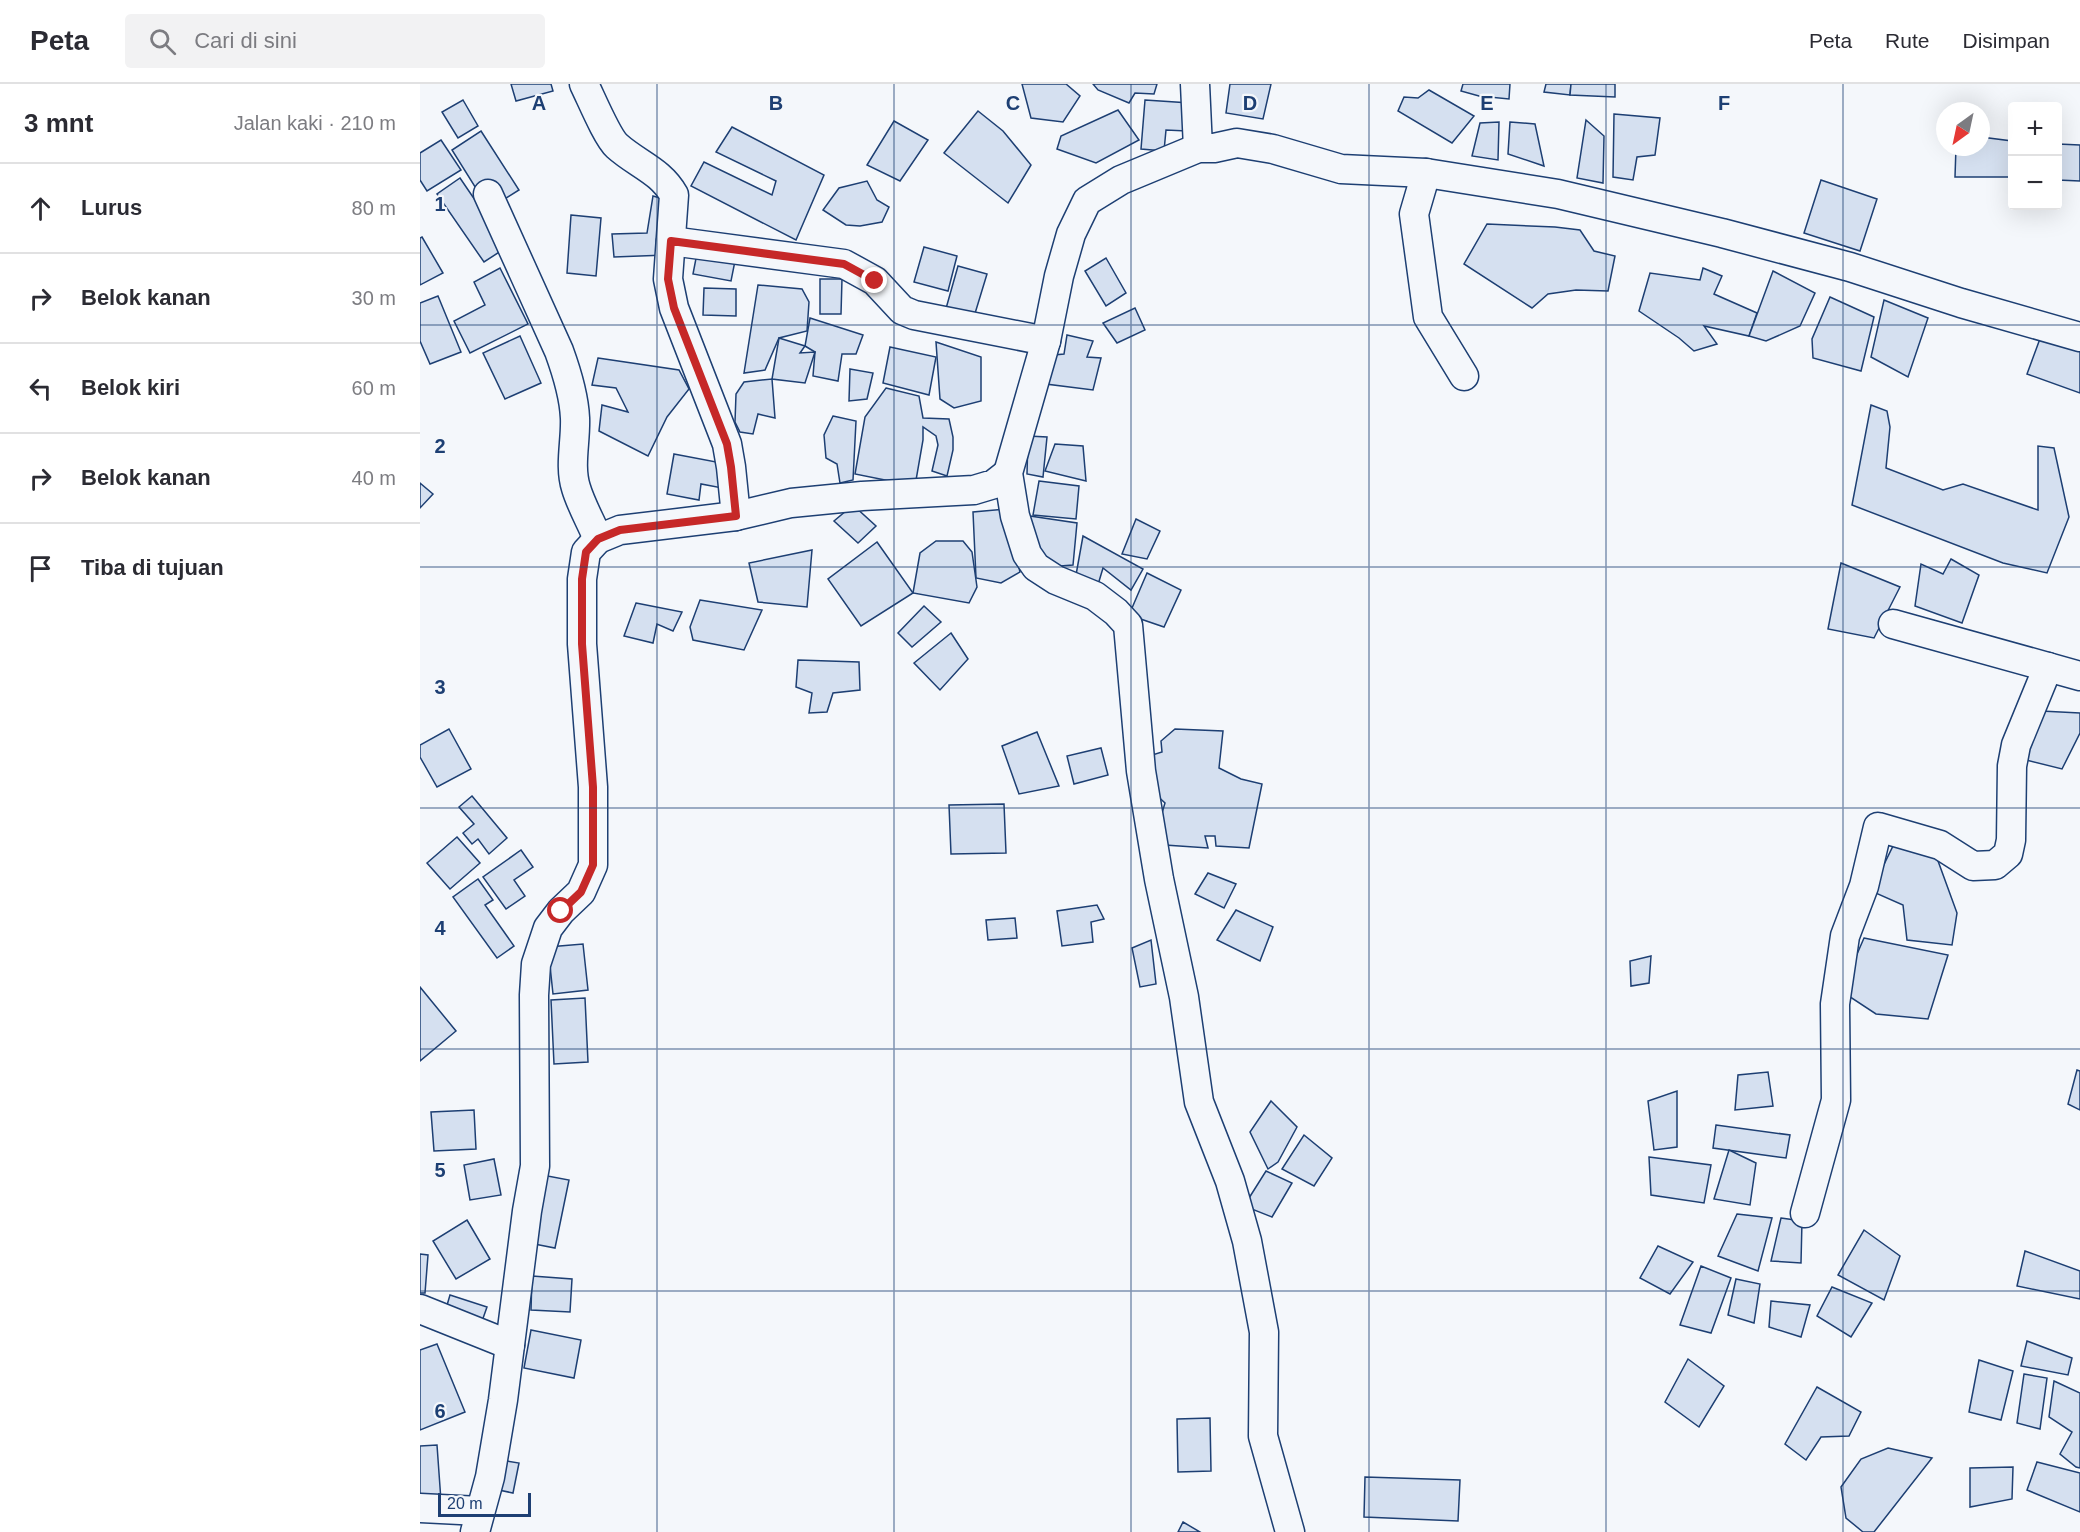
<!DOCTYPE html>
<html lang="id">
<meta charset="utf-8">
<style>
body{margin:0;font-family:Helvetica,sans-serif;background:#f2f2f3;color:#2b2b33}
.controls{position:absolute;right:18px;top:18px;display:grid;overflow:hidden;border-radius:6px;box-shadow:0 6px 24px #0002}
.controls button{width:54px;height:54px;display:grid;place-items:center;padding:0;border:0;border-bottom:2px solid #e1e1e2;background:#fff;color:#2b2b33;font:30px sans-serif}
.compass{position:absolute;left:1516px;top:18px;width:54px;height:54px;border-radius:50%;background:#fff;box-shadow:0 6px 24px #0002;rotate:213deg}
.scale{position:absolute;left:18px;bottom:15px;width:93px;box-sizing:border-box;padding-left:6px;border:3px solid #1d3f73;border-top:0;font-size:16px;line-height:21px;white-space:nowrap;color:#1d3f73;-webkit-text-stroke:4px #f4f7fb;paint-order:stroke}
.stop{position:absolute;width:18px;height:18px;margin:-14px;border:4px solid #c62828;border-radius:50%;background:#fff}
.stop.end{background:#c62828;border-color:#fff;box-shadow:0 2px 6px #0008}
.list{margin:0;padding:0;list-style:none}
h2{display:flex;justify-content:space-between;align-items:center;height:78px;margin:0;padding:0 24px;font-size:26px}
h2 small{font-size:20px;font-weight:400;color:#7c7c81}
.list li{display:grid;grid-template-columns:39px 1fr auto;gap:18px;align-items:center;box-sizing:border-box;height:90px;padding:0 24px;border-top:2px solid #e1e1e2}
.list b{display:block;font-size:22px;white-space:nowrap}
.list em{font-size:20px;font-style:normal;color:#7c7c81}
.icon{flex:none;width:33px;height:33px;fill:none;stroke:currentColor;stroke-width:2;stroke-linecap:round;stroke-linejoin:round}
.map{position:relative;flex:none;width:1660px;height:1448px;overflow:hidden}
header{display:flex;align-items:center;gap:36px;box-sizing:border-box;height:84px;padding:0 30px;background:#fff;border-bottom:2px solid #e1e1e2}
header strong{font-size:28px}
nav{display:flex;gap:33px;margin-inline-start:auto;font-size:21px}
.search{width:420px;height:54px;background:#f2f2f3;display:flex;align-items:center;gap:15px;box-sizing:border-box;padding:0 21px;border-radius:6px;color:#7c7c81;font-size:22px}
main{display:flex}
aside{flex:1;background:#fff}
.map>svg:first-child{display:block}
</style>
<header>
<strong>Peta</strong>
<div class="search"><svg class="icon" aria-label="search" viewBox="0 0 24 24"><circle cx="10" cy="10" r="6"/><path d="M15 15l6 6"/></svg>Cari di sini</div>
<nav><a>Peta</a><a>Rute</a><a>Disimpan</a></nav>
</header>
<main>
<aside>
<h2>3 mnt<small>Jalan kaki · 210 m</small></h2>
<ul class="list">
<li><svg class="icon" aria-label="ahead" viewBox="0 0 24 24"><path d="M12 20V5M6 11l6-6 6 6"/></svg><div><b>Lurus</b></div><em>80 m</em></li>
<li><svg class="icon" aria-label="right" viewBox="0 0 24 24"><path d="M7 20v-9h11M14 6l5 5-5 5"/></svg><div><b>Belok kanan</b></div><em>30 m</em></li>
<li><svg class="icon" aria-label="left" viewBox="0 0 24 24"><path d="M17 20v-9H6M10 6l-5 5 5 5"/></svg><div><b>Belok kiri</b></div><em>60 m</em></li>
<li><svg class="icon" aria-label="right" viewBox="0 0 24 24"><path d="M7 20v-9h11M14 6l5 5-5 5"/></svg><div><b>Belok kanan</b></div><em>40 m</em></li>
<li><svg class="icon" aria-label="arrive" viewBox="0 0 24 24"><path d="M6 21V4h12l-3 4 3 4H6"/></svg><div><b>Tiba di tujuan</b></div></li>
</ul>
</aside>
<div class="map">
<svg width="1660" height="1448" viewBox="0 0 1660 1448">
<rect width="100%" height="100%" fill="#f4f7fb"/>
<!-- building -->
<g fill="#d5e0f0" stroke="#1d3f73" stroke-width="1.5">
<path d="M 91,0 L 131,0 L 133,7 L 96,17 Z"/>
<path d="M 602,0 L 646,0 L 660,12 L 643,38 L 611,34 Z"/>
<path d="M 673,0 L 737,0 L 734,10 L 715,9 L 709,19 L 678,6 Z"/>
<path d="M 810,0 L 851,0 L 843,35 L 806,29 Z"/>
<path d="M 1043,0 L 1090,0 L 1089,15 L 1059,12 L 1041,7 Z"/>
<path d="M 1126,0 L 1151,0 L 1150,11 L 1124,8 Z"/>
<path d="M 1151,0 L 1195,0 L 1195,13 L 1150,11 Z"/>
<path d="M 1009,6 L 1054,32 L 1032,59 L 978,27 L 984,13 L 998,14 Z"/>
<path d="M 43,16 L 58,42 L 38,54 L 22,28 Z"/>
<path d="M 725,16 L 770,19 L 767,47 L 746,46 L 744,67 L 721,65 Z"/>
<path d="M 698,26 L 719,56 L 676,79 L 637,65 L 641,52 Z"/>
<path d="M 558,27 L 583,47 L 611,81 L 588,119 L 524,69 Z"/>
<path d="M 1194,30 L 1240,34 L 1235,71 L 1217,73 L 1213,96 L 1193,93 Z"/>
<path d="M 1166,36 L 1184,52 L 1183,99 L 1157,94 Z"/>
<path d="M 474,37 L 508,56 L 480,97 L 447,81 Z"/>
<path d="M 1079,38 L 1078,76 L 1052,72 L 1060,39 Z"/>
<path d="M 1090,38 L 1115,40 L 1124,82 L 1088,70 Z"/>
<path d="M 312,43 L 404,91 L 376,156 L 271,102 L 284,78 L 352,111 L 356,97 L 296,68 Z"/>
<path d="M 61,47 L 99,106 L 78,119 L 57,106 L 32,66 Z"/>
<path d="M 1561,53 L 1592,57 L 1592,93 L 1535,93 L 1536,63 L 1561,63 Z"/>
<path d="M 21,56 L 41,86 L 7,107 L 0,96 L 0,69 Z"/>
<path d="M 1638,60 L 1660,61 L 1660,97 L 1638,96 Z"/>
<path d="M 40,94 L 87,163 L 64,178 L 17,110 Z"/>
<path d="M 1401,96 L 1457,115 L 1440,167 L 1384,149 Z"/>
<path d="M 447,97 L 457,116 L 469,123 L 462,138 L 440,142 L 426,141 L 403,126 L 419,104 Z"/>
<path d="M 233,112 L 247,116 L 246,171 L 194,173 L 192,150 L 227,149 Z"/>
<path d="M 151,131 L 181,134 L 176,192 L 147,189 Z"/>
<path d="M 1067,140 L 1135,143 L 1160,146 L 1174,167 L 1195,172 L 1188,207 L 1156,206 L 1128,210 L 1112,224 L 1044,180 Z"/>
<path d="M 2,153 L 23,189 L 0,201 L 0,154 Z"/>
<path d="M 504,163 L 537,172 L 528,207 L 494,198 Z"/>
<path d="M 278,164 L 316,172 L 311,197 L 273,190 Z"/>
<path d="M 686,174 L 706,209 L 686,222 L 665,187 Z"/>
<path d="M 538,182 L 567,190 L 553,236 L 525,228 Z"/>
<path d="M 80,184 L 108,240 L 50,269 L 34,237 L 65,221 L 54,198 Z"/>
<path d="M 1283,184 L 1302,192 L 1294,210 L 1337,229 L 1329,252 L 1284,242 L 1297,260 L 1274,267 L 1259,254 L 1219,227 L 1230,189 L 1280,196 Z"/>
<path d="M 1353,187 L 1395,209 L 1380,242 L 1346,257 L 1329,252 Z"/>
<path d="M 400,195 L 422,195 L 421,230 L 400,230 Z"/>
<path d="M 338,201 L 382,205 L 389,218 L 387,247 L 359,254 L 345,286 L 324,289 Z"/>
<path d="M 284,204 L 316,205 L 316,232 L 283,231 Z"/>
<path d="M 18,212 L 41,268 L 10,280 L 0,257 L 0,219 Z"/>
<path d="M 1410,213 L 1454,233 L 1441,287 L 1393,274 L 1392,255 Z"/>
<path d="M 1464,216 L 1508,234 L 1488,293 L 1451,273 Z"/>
<path d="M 715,224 L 725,246 L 697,259 L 683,239 Z"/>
<path d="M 390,234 L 443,251 L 436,270 L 422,270 L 418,297 L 393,292 L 395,268 L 385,262 Z"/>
<path d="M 647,251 L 673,257 L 667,273 L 681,274 L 673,306 L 626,300 L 634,271 L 644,270 Z"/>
<path d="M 100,252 L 121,299 L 85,315 L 63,269 Z"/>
<path d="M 1621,252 L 1660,265 L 1660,309 L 1607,290 Z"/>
<path d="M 359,254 L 385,262 L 380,269 L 395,268 L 385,299 L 352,295 Z"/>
<path d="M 516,258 L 561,273 L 561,317 L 534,324 L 520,315 Z"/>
<path d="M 470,263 L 516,273 L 509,311 L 463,299 Z"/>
<path d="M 178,274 L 259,286 L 269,305 L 247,333 L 228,372 L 179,347 L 182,321 L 208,328 L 196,304 L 172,301 Z"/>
<path d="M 430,285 L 453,289 L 447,315 L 429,317 Z"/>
<path d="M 352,295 L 355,334 L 338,330 L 333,350 L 320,348 L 315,338 L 316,310 L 324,298 Z"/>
<path d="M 466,304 L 499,312 L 503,334 L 529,335 L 533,353 L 533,366 L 527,392 L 512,387 L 518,361 L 516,352 L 503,343 L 503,356 L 495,402 L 435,390 L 445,333 Z"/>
<path d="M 1451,321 L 1467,327 L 1470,343 L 1466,384 L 1523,406 L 1543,400 L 1618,426 L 1618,362 L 1634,364 L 1649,433 L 1627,489 L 1583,479 L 1432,421 Z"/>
<path d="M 413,332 L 436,337 L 433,396 L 420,399 L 417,380 L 406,374 L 404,351 Z"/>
<path d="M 608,352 L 627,353 L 623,393 L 607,390 Z"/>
<path d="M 635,360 L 663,362 L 666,397 L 625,387 Z"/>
<path d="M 254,370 L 307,380 L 302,404 L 281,400 L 279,416 L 247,410 Z"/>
<path d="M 619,397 L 659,402 L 656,435 L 613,431 Z"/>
<path d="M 0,399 L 13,410 L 0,424 Z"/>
<path d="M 433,421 L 456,442 L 438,459 L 414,437 Z"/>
<path d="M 586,425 L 600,488 L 581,499 L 556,494 L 553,428 Z"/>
<path d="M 610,432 L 657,439 L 653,481 L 640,482 L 612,471 Z"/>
<path d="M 716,435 L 740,447 L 727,475 L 702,470 Z"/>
<path d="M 663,452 L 723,485 L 711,506 L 683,484 L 677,504 L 656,491 Z"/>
<path d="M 516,457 L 543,457 L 552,468 L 557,503 L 549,519 L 493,509 L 500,469 Z"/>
<path d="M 457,458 L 493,509 L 441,542 L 408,495 Z"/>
<path d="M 392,466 L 387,523 L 338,518 L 329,479 Z"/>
<path d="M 1531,475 L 1559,491 L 1542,539 L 1495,522 L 1501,480 L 1523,490 Z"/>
<path d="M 1421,479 L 1480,503 L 1454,554 L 1408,545 Z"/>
<path d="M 727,489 L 761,506 L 744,543 L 709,531 Z"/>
<path d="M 280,516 L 342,526 L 324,566 L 273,556 L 270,543 Z"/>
<path d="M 216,519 L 262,528 L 253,547 L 237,540 L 233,559 L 204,552 Z"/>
<path d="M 504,522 L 521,538 L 492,563 L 478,549 Z"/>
<path d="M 531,549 L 548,575 L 520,606 L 494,579 Z"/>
<path d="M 378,576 L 439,578 L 440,606 L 413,609 L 407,628 L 389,629 L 392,609 L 376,603 Z"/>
<path d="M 1621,627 L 1660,629 L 1660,649 L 1642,685 L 1606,676 Z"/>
<path d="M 29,645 L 51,685 L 17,703 L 0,673 L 0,661 Z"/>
<path d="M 755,645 L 803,647 L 799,684 L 821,695 L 842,700 L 829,764 L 796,762 L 795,752 L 785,752 L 788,764 L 745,761 L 742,729 L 745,719 L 732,707 L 729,672 L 742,668 L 741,657 Z"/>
<path d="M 617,648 L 639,702 L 599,710 L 582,662 Z"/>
<path d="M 681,664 L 688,691 L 654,700 L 647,672 Z"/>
<path d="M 52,712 L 87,754 L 69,770 L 58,755 L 52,760 L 43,749 L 54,740 L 39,723 Z"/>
<path d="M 584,720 L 586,769 L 531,770 L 529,721 Z"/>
<path d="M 37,753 L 60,779 L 30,805 L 7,779 Z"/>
<path d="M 1476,756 L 1514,766 L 1537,829 L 1532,861 L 1487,856 L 1483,821 L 1451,807 Z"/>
<path d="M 101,766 L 113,783 L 94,796 L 105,812 L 86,825 L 63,793 Z"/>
<path d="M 788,789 L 816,800 L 804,824 L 775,810 Z"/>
<path d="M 58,795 L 73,816 L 65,821 L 94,862 L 77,874 L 33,813 Z"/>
<path d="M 677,821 L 684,835 L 671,838 L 673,858 L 642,862 L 637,827 Z"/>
<path d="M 816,826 L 853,843 L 840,877 L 797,856 Z"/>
<path d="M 595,834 L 597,854 L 568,856 L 566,836 Z"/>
<path d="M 1444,854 L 1528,871 L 1508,935 L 1456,930 L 1421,907 Z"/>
<path d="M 731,856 L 736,900 L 720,903 L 712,864 Z"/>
<path d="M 163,860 L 168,906 L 133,910 L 128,863 Z"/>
<path d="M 1231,872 L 1229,899 L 1211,902 L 1210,877 Z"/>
<path d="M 0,903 L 36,947 L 0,977 Z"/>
<path d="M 165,914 L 168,978 L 134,980 L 131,916 Z"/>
<path d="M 1657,986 L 1660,987 L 1660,1026 L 1648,1020 Z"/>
<path d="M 1348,988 L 1353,1022 L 1315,1026 L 1318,991 Z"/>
<path d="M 1257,1007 L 1257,1063 L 1234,1066 L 1228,1017 Z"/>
<path d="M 851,1017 L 877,1043 L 858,1078 L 848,1085 L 830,1048 Z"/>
<path d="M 54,1026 L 56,1065 L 14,1067 L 11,1028 Z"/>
<path d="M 1296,1041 L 1370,1051 L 1366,1074 L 1293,1064 Z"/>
<path d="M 884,1051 L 912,1074 L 894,1102 L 862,1085 Z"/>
<path d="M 1309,1066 L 1336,1079 L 1330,1121 L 1294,1115 Z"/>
<path d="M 1229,1073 L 1291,1081 L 1284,1119 L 1231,1111 Z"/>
<path d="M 74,1075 L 81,1111 L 50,1116 L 44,1081 Z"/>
<path d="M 846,1087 L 872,1099 L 852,1133 L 824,1122 Z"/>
<path d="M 117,1090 L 149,1096 L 135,1164 L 104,1158 Z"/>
<path d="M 1317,1130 L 1352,1134 L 1338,1187 L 1298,1172 Z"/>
<path d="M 1361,1134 L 1382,1137 L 1381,1179 L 1351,1177 Z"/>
<path d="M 47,1136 L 70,1175 L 36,1195 L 13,1157 Z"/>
<path d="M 1444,1146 L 1480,1172 L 1464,1216 L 1418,1191 Z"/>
<path d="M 1238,1162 L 1273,1178 L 1250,1210 L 1220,1194 Z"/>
<path d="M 1605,1167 L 1660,1187 L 1660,1215 L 1597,1202 Z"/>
<path d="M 0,1170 L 8,1171 L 5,1209 L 0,1209 Z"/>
<path d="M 1281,1182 L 1311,1194 L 1291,1249 L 1260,1241 Z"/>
<path d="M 112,1192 L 152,1195 L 150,1228 L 111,1226 Z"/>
<path d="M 1316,1195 L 1340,1200 L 1334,1239 L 1308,1231 Z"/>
<path d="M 1412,1203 L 1452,1219 L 1431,1253 L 1397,1232 Z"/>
<path d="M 30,1211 L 67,1223 L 61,1240 L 25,1228 Z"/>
<path d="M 1351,1217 L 1390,1221 L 1381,1253 L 1349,1243 Z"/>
<path d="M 111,1246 L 161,1256 L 154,1294 L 104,1284 Z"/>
<path d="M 1607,1257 L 1652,1274 L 1648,1291 L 1601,1282 Z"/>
<path d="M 17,1260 L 45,1328 L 0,1346 L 0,1266 Z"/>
<path d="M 1268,1275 L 1304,1302 L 1279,1343 L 1245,1318 Z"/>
<path d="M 1559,1276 L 1593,1287 L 1581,1336 L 1549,1328 Z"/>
<path d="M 1604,1290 L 1627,1294 L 1620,1345 L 1597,1339 Z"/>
<path d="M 1634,1297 L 1660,1309 L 1660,1384 L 1656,1383 L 1640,1370 L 1652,1348 L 1629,1333 Z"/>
<path d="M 1397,1303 L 1441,1328 L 1429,1352 L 1401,1353 L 1386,1376 L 1365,1360 Z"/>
<path d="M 790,1334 L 791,1387 L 758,1388 L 757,1335 Z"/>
<path d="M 17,1361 L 21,1417 L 0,1418 L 0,1362 Z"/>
<path d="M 1468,1364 L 1512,1374 L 1454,1448 L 1443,1448 L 1426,1434 L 1421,1403 L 1441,1375 Z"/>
<path d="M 75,1375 L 99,1379 L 93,1409 L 69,1404 Z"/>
<path d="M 1617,1378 L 1660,1389 L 1660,1428 L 1607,1406 Z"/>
<path d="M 1593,1383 L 1592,1415 L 1550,1423 L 1550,1384 Z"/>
<path d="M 945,1393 L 1040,1396 L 1038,1437 L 944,1433 Z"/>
<path d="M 763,1438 L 780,1448 L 758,1448 Z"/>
</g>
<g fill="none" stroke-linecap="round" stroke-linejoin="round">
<defs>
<g id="minor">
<path d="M 164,0 C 171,14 187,53 197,62 C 217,80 241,87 254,111 L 248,195 L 254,224 L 307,360 L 311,383 L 316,432"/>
<path d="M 775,0 L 778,64"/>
<path d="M 1006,89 L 994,130 L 1008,233 L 1044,292"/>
<path d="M 68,110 L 139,267 C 147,289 154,311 155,334 C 156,357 149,382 156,404 C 161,421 171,438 178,455"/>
<path d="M 251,157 L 424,180 L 455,197 L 482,226 L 494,231 L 626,257"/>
<path d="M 1473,540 L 1660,592"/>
<path d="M 1385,1129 L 1416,1016 L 1415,920 L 1425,852 L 1444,802 L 1458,743 L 1520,761 L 1553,782 L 1575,781 L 1588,770 L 1591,756 L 1592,682 L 1596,661 L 1628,583"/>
<path d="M 0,1225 L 90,1261"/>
<path d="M 0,1424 L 60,1427"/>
<path d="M 55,1448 L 70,1393 L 83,1316 L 107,1127 L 115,1082 L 114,911 L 116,880 L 128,844 L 141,827 L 161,808 L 173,781 L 173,703 L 162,560 L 162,495 L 166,468 L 178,455 L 200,446 L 316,432 L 371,419 L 442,412 L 554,406 L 574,400 L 588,389"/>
<path d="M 870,1448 L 843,1352 L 844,1248 L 827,1157 L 810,1097 L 779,1018 L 764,913 L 739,795 L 721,687 L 708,541 L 696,528 L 675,512 L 636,496 L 616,483 L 607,470 L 595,432 L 588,389 L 626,257 L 639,192 L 651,150 L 667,117 L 701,96 L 778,64 L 794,64 L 817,59 L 853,65 L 921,85 L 1006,89 L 1138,110 L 1302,149 L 1430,183 L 1541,219 L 1660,253"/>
</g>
</defs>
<!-- minor casing -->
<use href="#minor" stroke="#1d3f73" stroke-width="31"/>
<!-- minor -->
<use href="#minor" stroke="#f4f7fb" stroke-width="28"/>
</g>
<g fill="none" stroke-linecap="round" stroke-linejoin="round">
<!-- route -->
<path stroke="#c62828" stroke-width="8" d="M 141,827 L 161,808 L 173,781 L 173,703 L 162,560 L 162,495 L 166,468 L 178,455 L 200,446 L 316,432 L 311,383 L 307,360 L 254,224 L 248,195 L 251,157 L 424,180 L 455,197"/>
</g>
<!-- grid -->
<path fill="none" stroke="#1d3f73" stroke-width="1.5" stroke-opacity="0.55" d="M 237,0 L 237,1448M 474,0 L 474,1448M 711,0 L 711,1448M 949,0 L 949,1448M 1186,0 L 1186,1448M 1423,0 L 1423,1448M 0,241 L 1660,241M 0,483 L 1660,483M 0,724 L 1660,724M 0,965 L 1660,965M 0,1207 L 1660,1207"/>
<g font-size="20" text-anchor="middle" font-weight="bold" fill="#1d3f73" stroke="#f4f7fb" stroke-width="4.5" stroke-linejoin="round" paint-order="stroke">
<text x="119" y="26">A</text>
<text x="356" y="26">B</text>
<text x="593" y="26">C</text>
<text x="830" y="26">D</text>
<text x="1067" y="26">E</text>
<text x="1304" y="26">F</text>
<text x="20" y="127">1</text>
<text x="20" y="369">2</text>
<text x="20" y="610">3</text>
<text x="20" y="851">4</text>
<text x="20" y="1093">5</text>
<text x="20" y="1334">6</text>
</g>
</svg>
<div class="controls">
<button>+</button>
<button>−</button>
</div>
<svg class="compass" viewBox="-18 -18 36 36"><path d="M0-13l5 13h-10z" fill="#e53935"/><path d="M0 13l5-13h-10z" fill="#7c7c81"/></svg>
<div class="scale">20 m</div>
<div class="stop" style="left:141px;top:827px"></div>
<div class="stop end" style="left:455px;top:197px"></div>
</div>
</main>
